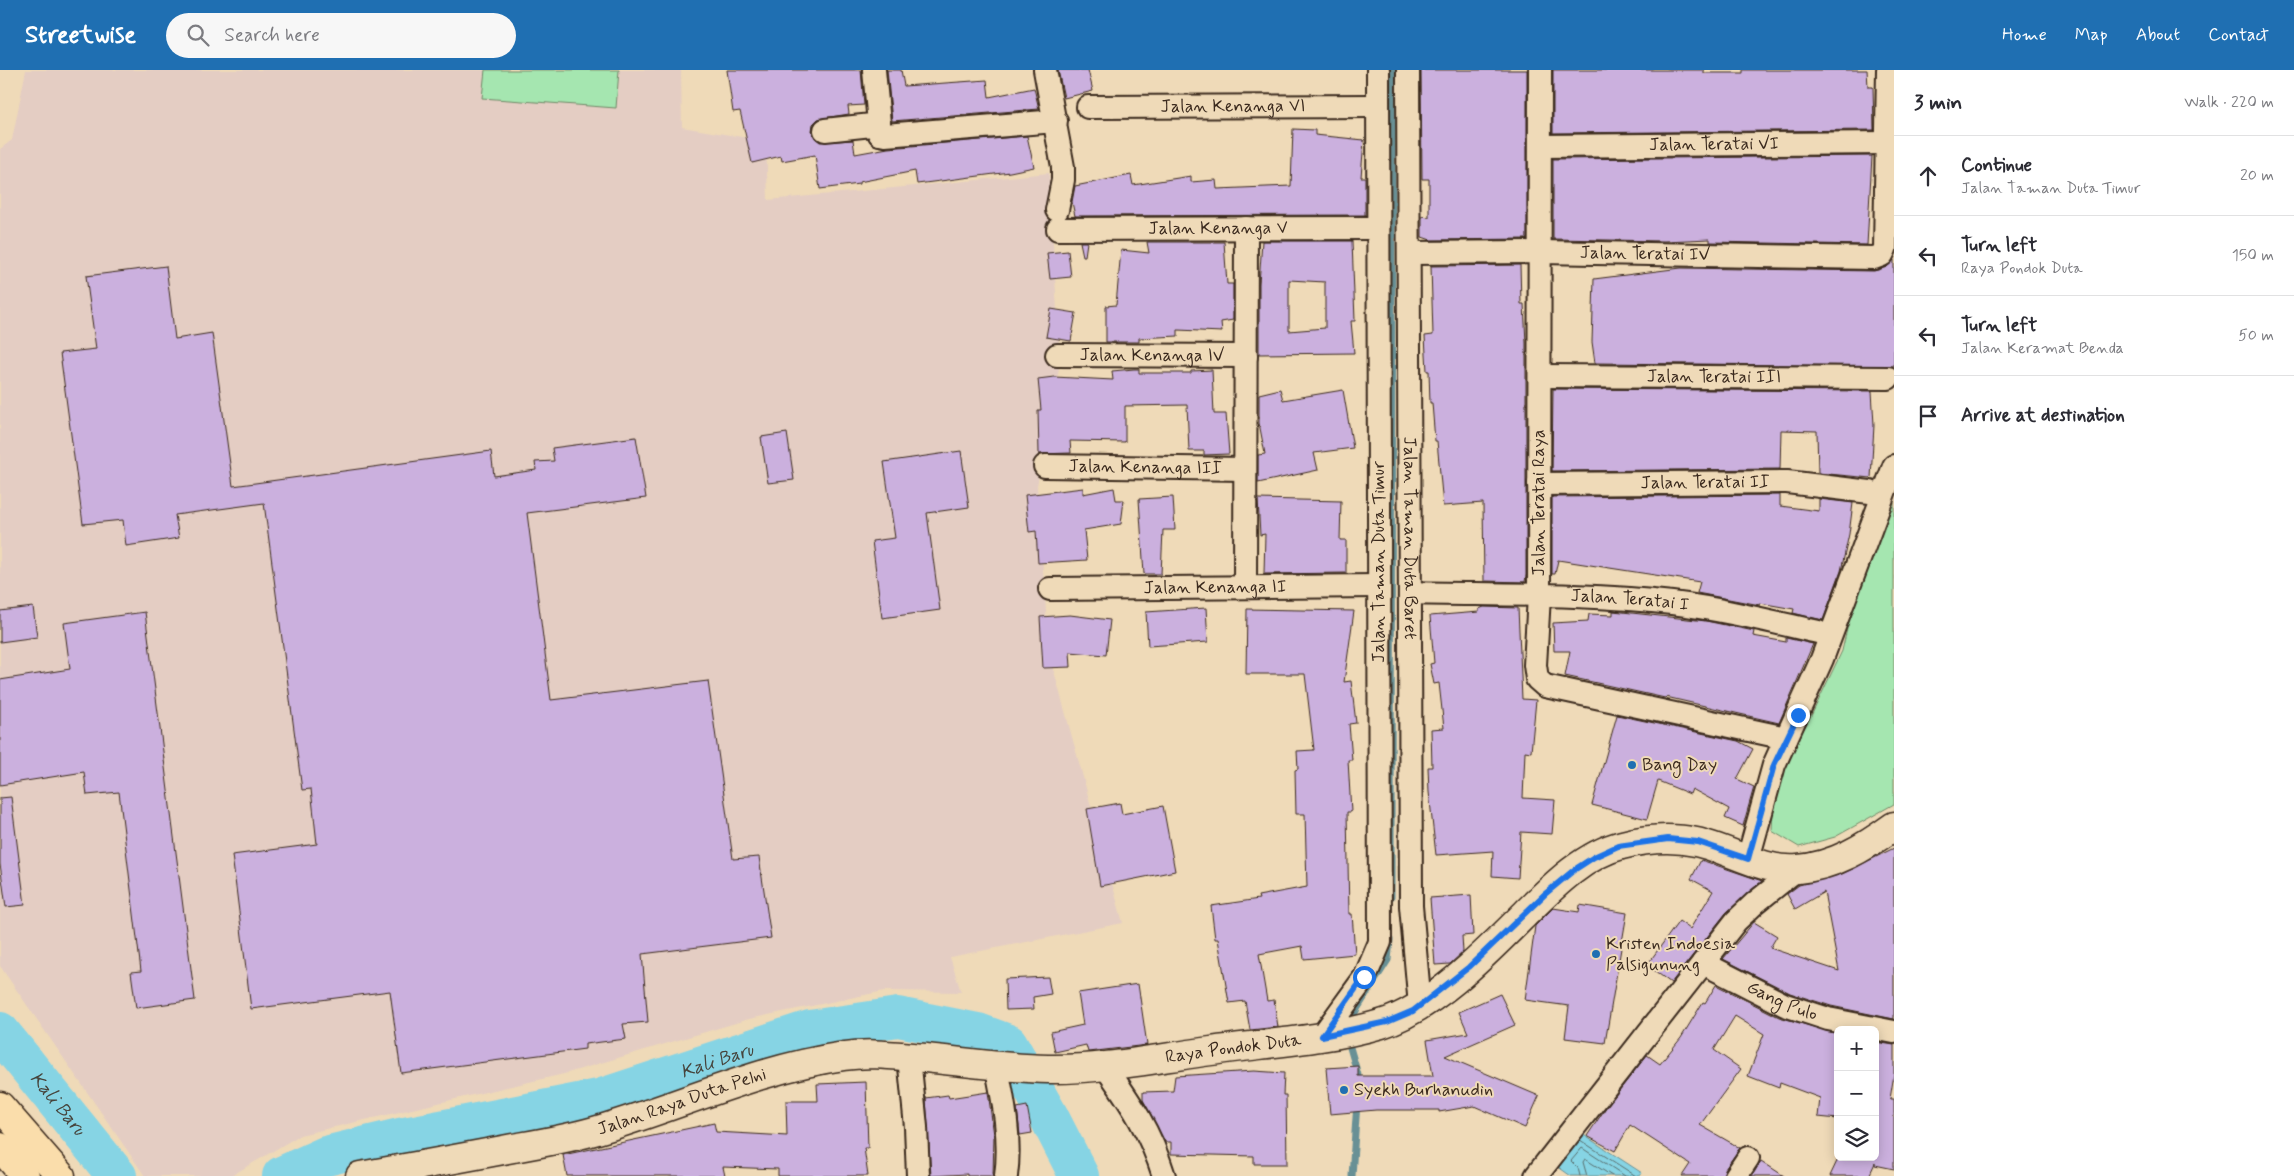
<!DOCTYPE html>
<meta charset="utf-8">
<style>
body{margin:0;font-family:Mynerve,sans-serif;background:#f7f7f7;color:#2b2b33}
.controls{position:absolute;right:15px;bottom:15px;display:grid;overflow:hidden;border-radius:8px;box-shadow:0 2px 12px #0003}
.controls button{width:45px;height:45px;display:grid;place-items:center;padding:0;border:0;border-bottom:1px solid #e1e1e2;background:#fff;color:#2b2b33;font:25px sans-serif}
.stop{position:absolute;width:15px;height:15px;margin:-11px;border:4px solid #1a73e8;border-radius:50%;background:#fff}
.stop.end{background:#1a73e8;border-color:#fff;box-shadow:0 1px 5px #0008}
.list{margin:0;padding:0;list-style:none}
h2{display:flex;justify-content:space-between;align-items:center;height:65px;margin:0;padding:0 20px;font-size:21px}
h2 small{font-size:16px;font-weight:400;color:#7c7c81}
.list li{display:grid;grid-template-columns:32px 1fr auto;gap:15px;align-items:center;box-sizing:border-box;height:80px;padding:0 20px;border-top:1px solid #e1e1e2}
.list b{display:block;font-size:19px;white-space:nowrap}
.list p{margin:0;font-size:16px;white-space:nowrap;color:#7c7c81}
.list em{font-size:16px;font-style:normal;color:#7c7c81}
.icon{flex:none;width:28px;height:28px;fill:none;stroke:currentColor;stroke-width:2;stroke-linecap:round;stroke-linejoin:round}
.map{position:relative;flex:none;width:1894px;height:1106px;overflow:hidden}
header{display:flex;align-items:center;gap:30px;box-sizing:border-box;height:70px;padding:0 25px;background:#1f6fb2;color:#fff}
header strong{font-size:24px}
nav{display:flex;gap:28px;margin-inline-start:auto;font-size:18px}
.search{width:350px;height:45px;background:#f7f7f7;display:flex;align-items:center;gap:12px;box-sizing:border-box;padding:0 18px;border-radius:28px;color:#7c7c81;font-size:19px}
main{display:flex}
aside{flex:1;background:#fff}
.map>svg:first-child{display:block}
</style>
<header>
<strong>Streetwise</strong>
<div class="search"><svg class="icon" aria-label="search" viewBox="0 0 24 24"><circle cx="10" cy="10" r="6"/><path d="M15 15l6 6"/></svg>Search here</div>
<nav><a>Home</a><a>Map</a><a>About</a><a>Contact</a></nav>
</header>
<main>
<div class="map">
<svg width="1894" height="1106" viewBox="0 0 1894 1106">
<rect width="100%" height="100%" fill="#efdab8"/>
<filter id="ink" filterUnits="userSpaceOnUse"><feTurbulence type="fractalNoise" baseFrequency=".02" numOctaves="2"/><feDisplacementMap in="SourceGraphic" scale="10" xChannelSelector="R" yChannelSelector="G"/><feConvolveMatrix kernelMatrix="1 2 1 2 8 2 1 2 1" color-interpolation-filters="sRGB"/></filter>
<g filter="url(#ink)">
<!-- built -->
<path fill="#e4cdc3" d="M 26,0 L 681,0 L 682,57 L 766,71 L 768,130 L 1049,103 L 1060,293 L 1037,416 L 1049,583 L 1123,853 L 950,887 L 961,922 L 884,921 L 749,949 L 564,1004 L 300,1065 L 231,1106 L 145,1106 L 0,896 L 0,79 L 12,70 Z"/>
<!-- green -->
<g fill="#a5e6b0" stroke="#708867">
<path d="M 485,0 L 619,0 L 616,38 L 482,28 Z"/>
<path d="M 1894,431 L 1894,734 L 1835,767 L 1799,777 L 1772,761 L 1773,740 L 1784,695 L 1813,642 L 1842,581 L 1859,506 Z"/>
</g>
<!-- water -->
<path fill="#86d4e4" stroke="#689095" d="M 1579,1062 L 1642,1103 L 1640,1106 L 1571,1106 L 1554,1094 Z"/>
<g fill="none" stroke-linecap="round" stroke-linejoin="round">
<!-- shore -->
<g stroke="#596e6d" stroke-width="1">
<path d="M 1580,1070 L 1636,1106"/>
<path d="M 1580,1106 L 1578,1098 L 1571,1091 L 1582,1078 L 1625,1106"/>
<path d="M 1587,1106 L 1583,1092 L 1585,1089 L 1612,1106"/>
</g>
<!-- stream -->
<g stroke="#689095" stroke-width="7">
<path d="M 1391,827 L 1392,0"/>
<path d="M 1347,955 L 1388,890 L 1390,870"/>
<path d="M 1347,967 L 1358,1005 L 1358,1015"/>
<path d="M 1352,1106 L 1357,1033"/>
</g>
<!-- river -->
<g stroke="#86d4e4" stroke-width="40">
<path id="s1" d="M 0,962 L 117,1106"/>
<path id="s2" d="M 282,1106 L 326,1086 L 400,1068 L 599,1029 L 810,960 L 898,947 L 978,963 L 1008,974 L 1049,1047 L 1079,1106"/>
</g>
</g>
<!-- building -->
<g fill="#cbb0de" stroke="#3b2a1e" fill-rule="evenodd">
<path d="M 727,0 L 861,0 L 864,35 L 848,36 L 849,44 L 818,49 L 813,54 L 812,61 L 815,68 L 820,72 L 853,70 L 855,84 L 888,78 L 1027,66 L 1034,97 L 1010,102 L 917,114 L 915,101 L 859,112 L 859,114 L 820,119 L 815,85 L 782,91 L 781,86 L 752,93 L 740,41 L 733,42 Z"/>
<path d="M 887,0 L 901,0 L 904,16 L 987,10 L 989,27 L 1034,18 L 1039,39 L 892,51 Z"/>
<path d="M 1058,0 L 1088,0 L 1093,21 L 1064,28 Z"/>
<path d="M 1421,0 L 1527,0 L 1527,169 L 1431,170 L 1422,167 L 1422,146 L 1429,147 L 1429,109 L 1422,109 Z"/>
<path d="M 1553,0 L 1704,0 L 1704,3 L 1743,3 L 1743,0 L 1867,0 L 1868,17 L 1873,17 L 1874,60 L 1553,63 Z"/>
<path d="M 1293,59 L 1315,60 L 1315,65 L 1364,70 L 1361,107 L 1365,107 L 1365,145 L 1075,146 L 1072,132 L 1075,116 L 1131,105 L 1133,115 L 1191,106 L 1191,112 L 1216,110 L 1217,119 L 1291,116 Z"/>
<path d="M 1872,86 L 1867,175 L 1710,172 L 1710,169 L 1664,171 L 1553,169 L 1553,89 Z"/>
<path d="M 1262,171 L 1352,171 L 1355,251 L 1351,251 L 1354,283 L 1259,284 L 1259,214 ZM 1289,210 L 1325,212 L 1325,258 L 1289,261 Z"/>
<path d="M 1080,172 L 1087,172 L 1085,186 L 1083,186 Z"/>
<path d="M 1147,172 L 1224,172 L 1227,214 L 1233,214 L 1233,250 L 1221,252 L 1222,262 L 1178,260 L 1178,266 L 1139,268 L 1139,272 L 1106,272 L 1106,236 L 1116,235 L 1121,180 L 1149,183 Z"/>
<path d="M 1068,181 L 1071,207 L 1050,209 L 1047,183 Z"/>
<path d="M 1894,190 L 1894,296 L 1595,293 L 1592,272 L 1594,209 L 1681,198 L 1874,201 L 1887,197 Z"/>
<path d="M 1520,195 L 1521,234 L 1524,234 L 1526,273 L 1526,505 L 1525,512 L 1484,511 L 1483,433 L 1443,436 L 1437,371 L 1435,371 L 1432,333 L 1430,333 L 1429,301 L 1427,301 L 1425,266 L 1433,265 L 1431,196 Z"/>
<path d="M 166,196 L 175,269 L 212,263 L 233,416 L 491,381 L 494,406 L 536,400 L 535,392 L 554,391 L 552,378 L 636,367 L 646,428 L 527,443 L 551,630 L 708,611 L 733,789 L 759,787 L 771,868 L 642,884 L 648,952 L 623,954 L 626,969 L 585,974 L 585,979 L 401,1003 L 390,921 L 251,939 L 232,785 L 317,774 L 311,719 L 302,720 L 264,433 L 175,445 L 179,468 L 126,476 L 123,450 L 83,454 L 60,283 L 96,279 L 86,206 Z"/>
<path d="M 1051,239 L 1076,243 L 1071,271 L 1046,267 Z"/>
<path d="M 1134,299 L 1139,299 L 1139,303 L 1191,303 L 1191,301 L 1212,300 L 1214,344 L 1226,344 L 1229,384 L 1204,385 L 1204,381 L 1189,381 L 1187,335 L 1125,336 L 1125,372 L 1070,371 L 1071,383 L 1039,384 L 1038,340 L 1041,340 L 1038,309 L 1054,307 L 1113,310 L 1112,301 Z"/>
<path d="M 1280,319 L 1283,330 L 1343,320 L 1353,378 L 1314,383 L 1318,400 L 1258,413 L 1258,385 L 1265,384 L 1259,353 L 1259,324 Z"/>
<path d="M 1553,319 L 1872,321 L 1874,355 L 1871,408 L 1818,403 L 1817,361 L 1781,360 L 1780,399 L 1552,401 Z"/>
<path d="M 787,363 L 794,410 L 768,413 L 761,367 Z"/>
<path d="M 961,381 L 969,437 L 927,443 L 940,540 L 882,548 L 872,471 L 895,468 L 884,392 Z"/>
<path d="M 1083,418 L 1083,424 L 1114,418 L 1116,430 L 1124,430 L 1121,454 L 1084,460 L 1087,490 L 1038,493 L 1036,461 L 1029,462 L 1025,425 Z"/>
<path d="M 1780,425 L 1780,436 L 1819,441 L 1819,429 L 1853,433 L 1849,464 L 1841,501 L 1823,550 L 1793,543 L 1794,539 L 1760,533 L 1760,535 L 1697,523 L 1700,512 L 1558,490 L 1555,504 L 1552,504 L 1552,427 Z"/>
<path d="M 1173,427 L 1175,460 L 1163,460 L 1161,504 L 1144,504 L 1139,429 Z"/>
<path d="M 1258,429 L 1341,431 L 1340,470 L 1346,470 L 1346,503 L 1264,504 L 1265,464 L 1260,465 Z"/>
<path d="M 33,537 L 37,567 L 0,572 L 0,541 Z"/>
<path d="M 1484,537 L 1518,538 L 1522,629 L 1536,630 L 1531,682 L 1525,681 L 1523,728 L 1555,730 L 1552,764 L 1521,762 L 1518,808 L 1492,806 L 1493,781 L 1436,785 L 1429,722 L 1428,697 L 1432,697 L 1431,659 L 1444,658 L 1439,613 L 1434,614 L 1430,594 L 1434,593 L 1430,546 L 1479,542 L 1479,539 Z"/>
<path d="M 1206,538 L 1208,572 L 1148,576 L 1146,542 Z"/>
<path d="M 1247,539 L 1354,541 L 1344,612 L 1351,611 L 1356,653 L 1349,654 L 1352,690 L 1348,690 L 1351,742 L 1347,742 L 1349,844 L 1352,844 L 1355,884 L 1304,889 L 1302,876 L 1259,884 L 1267,931 L 1274,930 L 1278,957 L 1250,960 L 1245,931 L 1229,933 L 1218,869 L 1215,869 L 1211,836 L 1259,829 L 1258,826 L 1307,817 L 1305,744 L 1296,744 L 1295,700 L 1298,699 L 1297,681 L 1314,680 L 1305,604 L 1246,604 Z"/>
<path d="M 1613,541 L 1706,551 L 1754,561 L 1753,566 L 1786,572 L 1786,568 L 1813,574 L 1779,653 L 1666,627 L 1665,628 L 1565,606 L 1570,581 L 1554,581 L 1553,553 L 1588,551 L 1589,544 L 1613,545 Z"/>
<path d="M 145,542 L 195,930 L 136,938 L 131,902 L 141,901 L 119,722 L 87,725 L 84,702 L 0,715 L 0,610 L 70,599 L 64,553 Z"/>
<path d="M 1070,545 L 1110,550 L 1106,585 L 1070,582 L 1071,597 L 1043,598 L 1040,547 Z"/>
<path d="M 1617,645 L 1738,671 L 1753,679 L 1737,709 L 1754,717 L 1743,756 L 1725,748 L 1729,739 L 1692,719 L 1690,724 L 1658,711 L 1647,749 L 1592,735 Z"/>
<path d="M 11,727 L 25,835 L 6,837 L 0,794 L 0,728 Z"/>
<path d="M 1120,733 L 1122,744 L 1163,736 L 1175,801 L 1100,816 L 1087,739 Z"/>
<path d="M 1894,778 L 1894,949 L 1831,936 L 1790,923 L 1723,889 L 1754,852 L 1777,866 L 1770,878 L 1839,901 L 1824,822 L 1795,839 L 1787,824 L 1799,815 L 1842,804 Z"/>
<path d="M 1701,790 L 1762,811 L 1726,843 L 1671,913 L 1647,895 L 1679,851 L 1690,859 L 1713,821 L 1691,809 Z"/>
<path d="M 1471,825 L 1473,865 L 1462,866 L 1463,882 L 1450,894 L 1435,895 L 1430,828 Z"/>
<path d="M 1580,835 L 1627,843 L 1605,973 L 1565,968 L 1569,936 L 1525,930 L 1535,856 L 1553,838 L 1579,842 Z"/>
<path d="M 1048,907 L 1051,924 L 1033,927 L 1034,939 L 1006,940 L 1005,909 Z"/>
<path d="M 1138,914 L 1147,975 L 1088,982 L 1086,975 L 1055,982 L 1051,962 L 1083,955 L 1078,923 Z"/>
<path d="M 1716,915 L 1779,947 L 1838,964 L 1838,1049 L 1818,1047 L 1820,1028 L 1780,1013 L 1779,1018 L 1748,1006 L 1764,964 L 1735,946 L 1714,980 L 1741,999 L 1700,1055 L 1740,1078 L 1725,1099 L 1723,1106 L 1682,1106 L 1690,1094 L 1630,1055 L 1615,1081 L 1587,1066 L 1607,1036 L 1647,985 L 1660,994 L 1681,968 L 1703,932 L 1705,933 Z"/>
<path d="M 1500,924 L 1515,955 L 1445,986 L 1539,1026 L 1525,1058 L 1474,1036 L 1439,1042 L 1439,1040 L 1376,1040 L 1330,1044 L 1326,998 L 1358,996 L 1358,1006 L 1433,1006 L 1427,970 L 1468,963 L 1459,942 Z"/>
<path d="M 1875,972 L 1894,975 L 1894,1004 L 1890,1029 L 1894,1029 L 1894,1099 L 1875,1095 L 1875,1093 L 1869,1106 L 1830,1106 L 1839,1087 L 1875,1087 Z"/>
<path d="M 1254,1001 L 1284,1003 L 1283,1025 L 1286,1025 L 1287,1094 L 1254,1094 L 1254,1086 L 1171,1084 L 1171,1072 L 1165,1072 L 1143,1030 L 1143,1022 L 1173,1021 L 1175,1006 Z"/>
<path d="M 866,1012 L 868,1078 L 864,1078 L 868,1106 L 778,1106 L 778,1099 L 723,1097 L 725,1106 L 567,1106 L 563,1085 L 714,1053 L 716,1062 L 787,1066 L 786,1031 L 818,1031 L 817,1014 Z"/>
<path d="M 988,1022 L 994,1065 L 993,1106 L 967,1106 L 967,1104 L 931,1106 L 926,1028 L 948,1025 L 949,1028 Z"/>
<path d="M 1027,1036 L 1032,1063 L 1020,1065 L 1017,1038 Z"/>
<path d="M 1761,1091 L 1784,1106 L 1752,1106 Z"/>
</g>
<g fill="none" stroke-linecap="round" stroke-linejoin="round">
<defs>
<g id="minor">
<path d="M 874,0 L 880,64"/>
<path d="M 1045,0 L 1063,97 L 1063,110 L 1057,140"/>
<path id="s3" d="M 1408,0 L 1411,836 L 1420,936"/>
<path d="M 1540,0 L 1539,526 L 1535,595 L 1537,609 L 1545,616 L 1786,668"/>
<path id="s4" d="M 1088,37 L 1378,36"/>
<path d="M 825,60 L 872,55 L 875,56 L 880,64 L 885,65 L 1056,51"/>
<path id="s5" d="M 1540,76 L 1887,73"/>
<path id="s6" d="M 1058,159 L 1378,158"/>
<path id="s7" d="M 1409,183 L 1540,182 L 1874,188 L 1882,185 L 1885,179 L 1888,0"/>
<path id="s8" d="M 1057,285 L 1246,286"/>
<path id="s9" d="M 1540,306 L 1888,308"/>
<path id="s10" d="M 1045,396 L 1245,399"/>
<path id="s11" d="M 1539,414 L 1787,412 L 1870,422"/>
<path d="M 1245,517 L 1246,158"/>
<path id="s12" d="M 1050,519 L 1379,516"/>
<path id="s13" d="M 1410,523 C 1497,525 1586,523 1672,533 C 1721,539 1770,551 1818,562"/>
<path d="M 1748,789 L 1774,695 L 1822,589 L 1894,396"/>
<path id="s14" d="M 1703,893 L 1785,935 L 1828,949 L 1894,962"/>
<path d="M 1322,966 L 1365,907 L 1380,872 L 1378,0"/>
<path d="M 909,987 L 916,1057 L 918,1106"/>
<path d="M 996,995 C 1004,1031 1011,1070 1006,1106"/>
<path d="M 1104,995 C 1131,1033 1150,1061 1164,1106"/>
<path d="M 1536,1106 L 1736,851 L 1755,833 L 1796,800"/>
<path d="M 1736,1106 L 1748,1088"/>
</g>
<g id="secondary">
<path id="s15" d="M 360,1106 C 411,1097 462,1088 513,1078 C 542,1073 572,1068 601,1059 C 682,1035 760,998 844,986 C 872,982 897,986 926,988 C 966,992 1007,998 1048,999 C 1102,1000 1158,988 1211,981 C 1267,973 1326,970 1381,954 C 1434,938 1490,879 1529,840 C 1555,814 1586,784 1622,775 C 1646,769 1672,767 1696,772 C 1730,779 1762,802 1798,799 C 1835,796 1865,777 1894,756"/>
</g>
<g id="trunk">
<path d="M 0,1036 L 61,1106"/>
<path d="M 0,1077 L 25,1106"/>
</g>
</defs>
<!-- minor casing -->
<use href="#minor" stroke="#3b2a1e" stroke-width="26"/>
<!-- secondary casing -->
<use href="#secondary" stroke="#3b2a1e" stroke-width="31"/>
<!-- trunk casing -->
<use href="#trunk" stroke="#3b2a1e" stroke-width="31"/>
<!-- minor -->
<use href="#minor" stroke="#efdab8" stroke-width="22"/>
<!-- secondary -->
<use href="#secondary" stroke="#efdab8" stroke-width="28"/>
<!-- trunk -->
<use href="#trunk" stroke="#faddab" stroke-width="28"/>
</g>
</g>
<g fill="none" stroke-linecap="round" stroke-linejoin="round" filter="url(#ink)">
<!-- route -->
<path stroke="#1a73e8" stroke-width="6" d="M 1364,907 L 1322,966 L 1387,952 L 1413,941 L 1469,897 L 1545,824 L 1574,800 L 1594,787 L 1618,776 L 1668,769 L 1698,772 L 1748,789 L 1774,695 L 1798,645"/>
</g>
<!-- markers -->
<g fill="#1f6fb2" stroke="#efdab8" stroke-width="2">
<circle cx="1632" cy="695" r="5"/>
<circle cx="1596" cy="884" r="5"/>
<circle cx="1344" cy="1020" r="5"/>
</g>
<g text-anchor="middle" dominant-baseline="central" stroke-width="4" stroke-linejoin="round" paint-order="stroke">
<!-- street labels -->
<g font-size="18" fill="#3b2a1e" stroke="#efdab8">
<text stroke="none"><textPath href="#s4" startOffset="145">Jalan Kenanga VI</textPath></text>
<text stroke="none"><textPath href="#s5" startOffset="174">Jalan Teratai VI</textPath></text>
<text stroke="none"><textPath href="#s6" startOffset="160">Jalan Kenanga V</textPath></text>
<text stroke="none"><textPath href="#s7" startOffset="236">Jalan Teratai IV</textPath></text>
<text stroke="none"><textPath href="#s8" startOffset="95">Jalan Kenanga IV</textPath></text>
<text stroke="none"><textPath href="#s9" startOffset="174">Jalan Teratai III</textPath></text>
<text stroke="none"><textPath href="#s10" startOffset="100">Jalan Kenanga III</textPath></text>
<text stroke="none"><textPath href="#s11" startOffset="166">Jalan Teratai II</textPath></text>
<text transform="translate(1539 433) rotate(-90)">Jalan Teratai Raya</text>
<text stroke="none"><textPath href="#s3" startOffset="468">Jalan Taman Duta Baret</textPath></text>
<text transform="translate(1379 492) rotate(-90)">Jalan Taman Duta Timur</text>
<text stroke="none"><textPath href="#s12" startOffset="165">Jalan Kenanga II</textPath></text>
<text stroke="none"><textPath href="#s13" startOffset="220">Jalan Teratai I</textPath></text>
<text stroke="none"><textPath href="#s14" startOffset="88">Gang Pulo</textPath></text>
<text stroke="none"><textPath href="#s15" startOffset="891">Raya Pondok Duta</textPath></text>
<text stroke="none"><textPath href="#s15" startOffset="331">Jalan Raya Duta Pelni</textPath></text>
</g>
<!-- poi labels -->
<g font-size="18" fill="#3b2a1e" stroke="#efdab8" text-anchor="start">
<text x="1642" y="695">Bang Day</text>
<text x="1606" y="874">Kristen Indoesia<tspan x="1606" dy="21">Palsigunung</tspan></text>
<text x="1354" y="1020">Syekh Burhanudin</text>
</g>
<!-- water labels -->
<g font-size="19" font-style="italic" fill="#46443c" stroke="#efdab8">
<text stroke="none"><textPath href="#s2" startOffset="451">Kali Baru</textPath></text>
<text stroke="none"><textPath href="#s1" startOffset="92">Kali Baru</textPath></text>
</g>
</g>
</svg>
<div class="controls">
<button>+</button>
<button>−</button>
<button><svg class="icon" aria-label="layers" viewBox="0 0 24 24"><path d="M12 4l9 5-9 5-9-5zM3 14l9 5 9-5"/></svg></button>
</div>
<div class="stop" style="left:1364px;top:907px"></div>
<div class="stop end" style="left:1798px;top:645px"></div>
</div>
<aside>
<h2>3 min<small>Walk · 220 m</small></h2>
<ul class="list">
<li><svg class="icon" aria-label="ahead" viewBox="0 0 24 24"><path d="M12 20V5M6 11l6-6 6 6"/></svg><div><b>Continue</b><p>Jalan Taman Duta Timur</p></div><em>20 m</em></li>
<li><svg class="icon" aria-label="left" viewBox="0 0 24 24"><path d="M17 20v-9H6M10 6l-5 5 5 5"/></svg><div><b>Turn left</b><p>Raya Pondok Duta</p></div><em>150 m</em></li>
<li><svg class="icon" aria-label="left" viewBox="0 0 24 24"><path d="M17 20v-9H6M10 6l-5 5 5 5"/></svg><div><b>Turn left</b><p>Jalan Keramat Benda</p></div><em>50 m</em></li>
<li><svg class="icon" aria-label="arrive" viewBox="0 0 24 24"><path d="M6 21V4h12l-3 4 3 4H6"/></svg><div><b>Arrive at destination</b></div></li>
</ul>
</aside>
</main>
